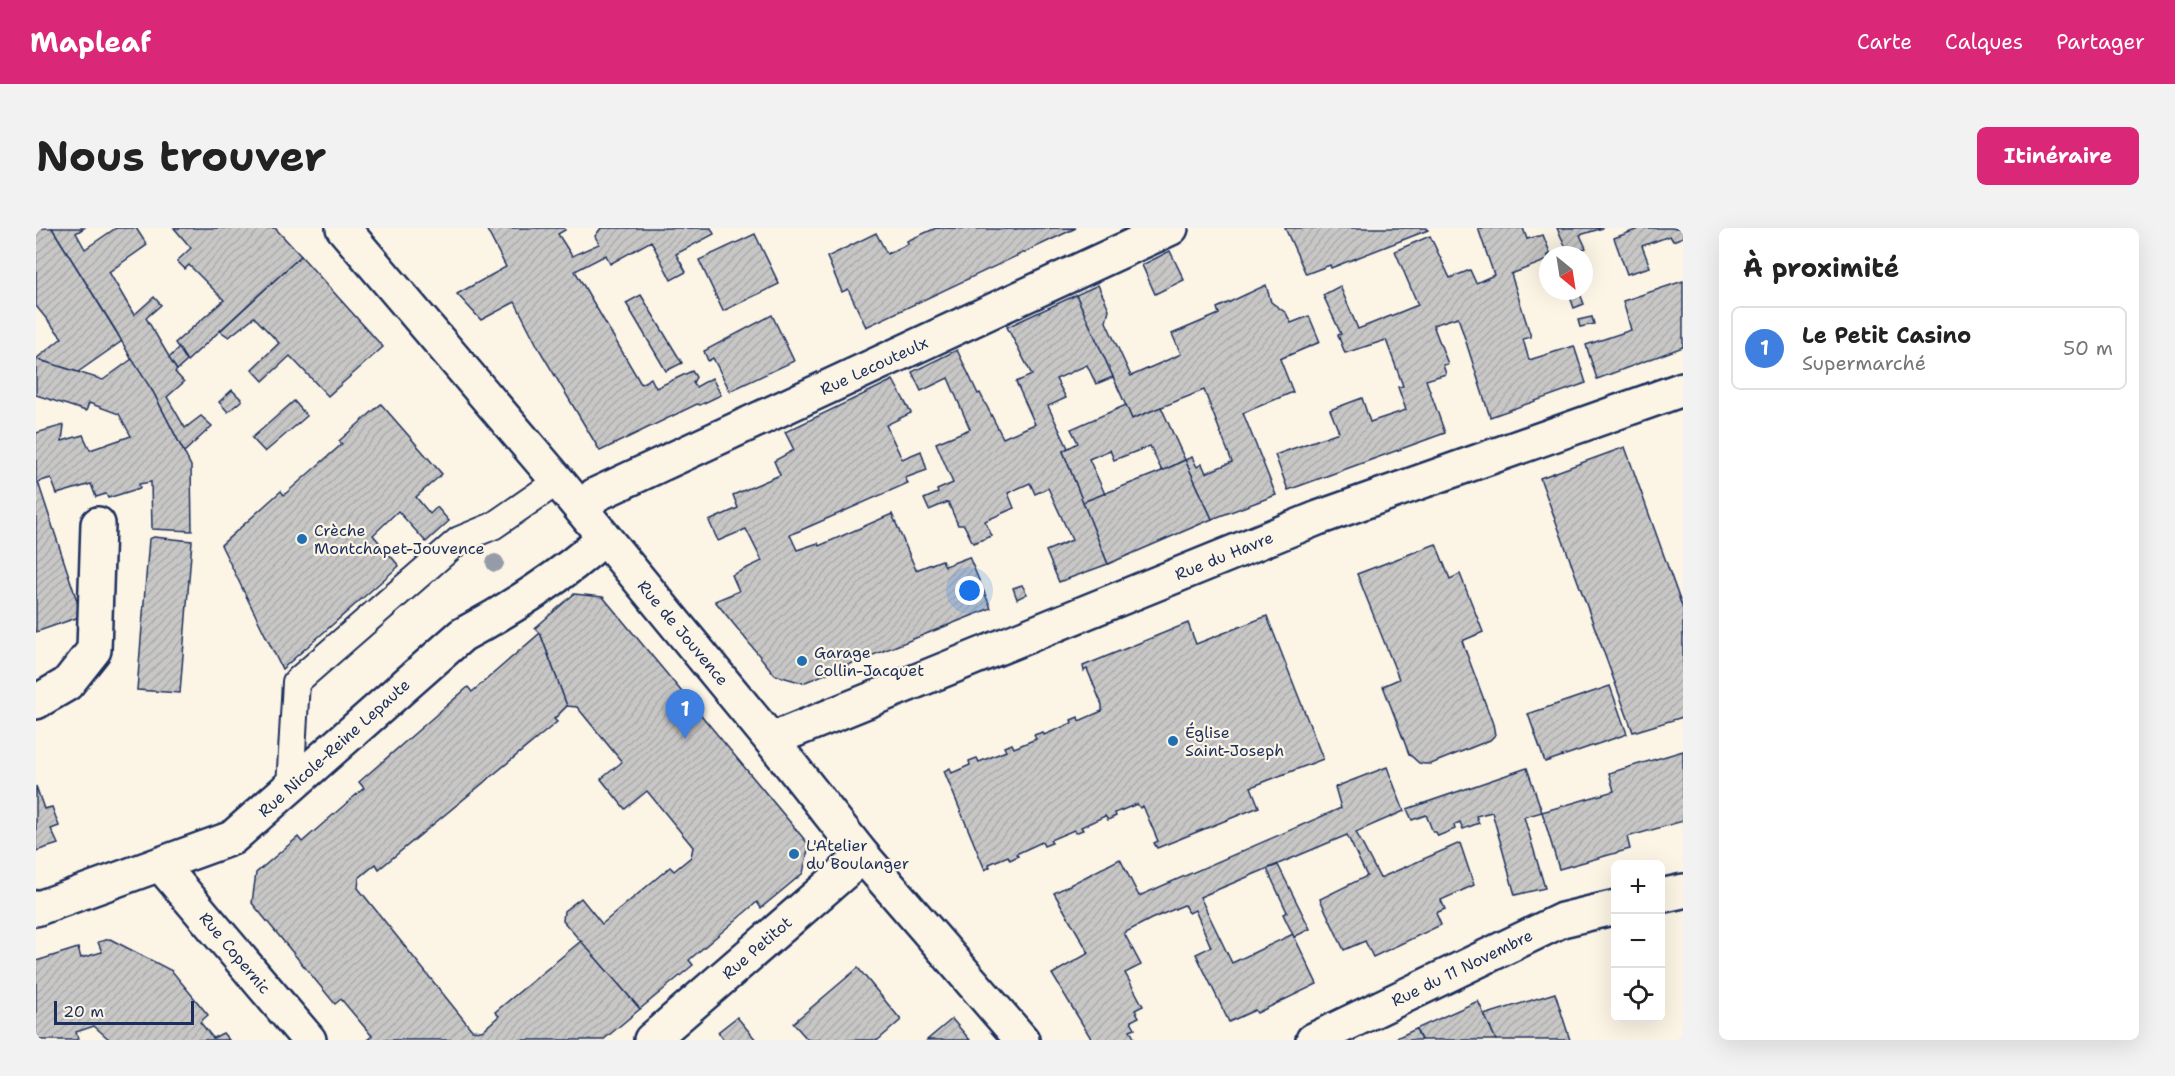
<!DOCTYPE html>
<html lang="fr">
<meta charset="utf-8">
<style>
body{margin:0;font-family:"Shantell Sans",sans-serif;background:#f2f2f2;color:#222}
.controls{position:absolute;right:18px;bottom:18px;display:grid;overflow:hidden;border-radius:9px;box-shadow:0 6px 24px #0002}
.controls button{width:54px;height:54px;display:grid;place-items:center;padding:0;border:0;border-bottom:2px solid #e0e0e0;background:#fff;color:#222;font:30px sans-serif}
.compass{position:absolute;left:1503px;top:18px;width:54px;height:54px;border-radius:50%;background:#fff;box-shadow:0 6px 24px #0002;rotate:150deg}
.scale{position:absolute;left:18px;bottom:15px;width:140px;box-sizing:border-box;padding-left:6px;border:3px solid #1b2f5e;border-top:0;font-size:16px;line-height:21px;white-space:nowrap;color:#1b2f5e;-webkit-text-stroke:4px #fcf5e5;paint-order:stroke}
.you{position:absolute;left:934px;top:363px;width:21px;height:21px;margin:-15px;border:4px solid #fff;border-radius:50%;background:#1a73e8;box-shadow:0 0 0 9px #1a73e833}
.badge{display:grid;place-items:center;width:39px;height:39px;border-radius:50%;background:#db2777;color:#fff;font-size:20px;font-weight:700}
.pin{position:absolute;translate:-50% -50px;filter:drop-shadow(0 2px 3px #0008)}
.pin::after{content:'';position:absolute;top:32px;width:21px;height:18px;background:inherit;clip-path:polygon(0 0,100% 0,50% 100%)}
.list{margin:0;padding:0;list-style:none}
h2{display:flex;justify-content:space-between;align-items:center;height:78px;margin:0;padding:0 24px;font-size:26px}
h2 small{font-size:20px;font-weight:400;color:#767676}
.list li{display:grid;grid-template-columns:39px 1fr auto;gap:18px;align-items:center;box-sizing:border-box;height:84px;margin:0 12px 12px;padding:0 12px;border:2px solid #e0e0e0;border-radius:9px}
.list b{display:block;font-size:22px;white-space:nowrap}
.list p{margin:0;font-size:20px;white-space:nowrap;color:#767676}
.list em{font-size:20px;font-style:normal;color:#767676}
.icon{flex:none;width:33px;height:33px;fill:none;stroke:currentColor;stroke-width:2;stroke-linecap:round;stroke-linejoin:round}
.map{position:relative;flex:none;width:1647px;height:812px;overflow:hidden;border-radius:9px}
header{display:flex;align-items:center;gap:36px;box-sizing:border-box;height:84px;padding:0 30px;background:#db2777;color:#fff}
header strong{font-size:28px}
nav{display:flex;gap:33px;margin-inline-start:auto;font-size:21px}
.intro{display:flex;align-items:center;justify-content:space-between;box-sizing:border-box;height:144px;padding:0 36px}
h1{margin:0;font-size:42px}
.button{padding:15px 27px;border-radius:9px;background:#db2777;color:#fff;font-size:21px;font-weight:700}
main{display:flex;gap:36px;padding:0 36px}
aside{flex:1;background:#fff;border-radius:9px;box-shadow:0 6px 24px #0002}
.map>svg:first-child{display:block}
</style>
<header>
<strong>Mapleaf</strong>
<nav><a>Carte</a><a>Calques</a><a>Partager</a></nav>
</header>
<div class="intro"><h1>Nous trouver</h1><a class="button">Itinéraire</a></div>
<main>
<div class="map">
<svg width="1647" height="812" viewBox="0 0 1647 812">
<defs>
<pattern id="building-hatch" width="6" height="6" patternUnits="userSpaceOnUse" patternTransform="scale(1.5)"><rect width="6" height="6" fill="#c8c7c6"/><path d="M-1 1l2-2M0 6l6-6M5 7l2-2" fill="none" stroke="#ababac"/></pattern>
</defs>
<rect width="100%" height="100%" fill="#fcf5e5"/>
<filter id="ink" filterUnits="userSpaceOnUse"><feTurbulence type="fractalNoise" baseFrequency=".0167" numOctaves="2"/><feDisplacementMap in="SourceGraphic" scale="12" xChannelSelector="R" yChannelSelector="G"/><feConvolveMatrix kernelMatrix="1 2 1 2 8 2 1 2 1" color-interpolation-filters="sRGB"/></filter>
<g filter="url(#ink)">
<!-- building -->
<g fill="url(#building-hatch)" stroke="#1b2f5e" stroke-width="1.5">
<path d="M 0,0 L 16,0 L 86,113 L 42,144 L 0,131 L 26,110 L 0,78 Z"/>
<path d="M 16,0 L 48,0 L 40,5 L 49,21 L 80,0 L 100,0 L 111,17 L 73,44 L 98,87 L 118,69 L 125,77 L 110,90 L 141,142 L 139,144 L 148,154 L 131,169 L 149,200 L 165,188 L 176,198 L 148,224 L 117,164 L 104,147 L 80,103 Z"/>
<path d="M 138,0 L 239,0 L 265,28 L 151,133 L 139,115 L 188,72 L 153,37 L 149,41 L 141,33 L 155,20 Z"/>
<path d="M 450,0 L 528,0 L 529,2 L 522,6 L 536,28 L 563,16 L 559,8 L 565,0 L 675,0 L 678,6 L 640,26 L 650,44 L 635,52 L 615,13 L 574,36 L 570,27 L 539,43 L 605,156 L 615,150 L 620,160 L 656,143 L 660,149 L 657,155 L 660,159 L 676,150 L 685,167 L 664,177 L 661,176 L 564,223 L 503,121 L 479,74 L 445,92 L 421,66 L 470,39 Z"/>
<path d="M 900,0 L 960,1 L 1040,0 L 830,99 L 812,61 L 806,64 L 791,29 L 840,5 L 851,26 L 872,16 L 871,13 Z"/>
<path d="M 1249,0 L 1391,0 L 1392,2 L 1295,40 L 1294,37 L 1270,46 Z"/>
<path d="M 1442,0 L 1487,0 L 1491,11 L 1507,7 L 1515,27 L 1512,27 L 1512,32 L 1475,46 L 1495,109 L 1487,111 L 1493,132 L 1538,118 L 1550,155 L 1454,189 L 1422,89 L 1397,97 L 1412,136 L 1407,137 L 1410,146 L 1390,152 L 1409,205 L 1252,262 L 1239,227 L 1303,204 L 1294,182 L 1326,170 L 1334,194 L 1370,182 L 1362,159 L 1367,158 L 1350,112 L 1309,125 L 1302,107 L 1305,106 L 1287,67 L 1304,58 L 1322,101 L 1382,77 L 1359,23 L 1394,8 L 1414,50 L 1434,42 L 1440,55 L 1458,47 Z"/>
<path d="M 1521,0 L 1567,0 L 1544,7 L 1550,20 L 1535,25 L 1536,27 L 1529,27 L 1533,26 Z"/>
<path d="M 1605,0 L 1647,0 L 1647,9 L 1637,13 L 1634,8 L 1606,18 L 1614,39 L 1591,46 L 1578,10 Z"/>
<path d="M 719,6 L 743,56 L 687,83 L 663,32 Z"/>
<path d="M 1134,23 L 1148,52 L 1119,66 L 1106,37 Z"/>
<path d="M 265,28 L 347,119 L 292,168 L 254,128 L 227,153 L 216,141 L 243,115 L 218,89 L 193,109 L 184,103 Z"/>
<path d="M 1647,53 L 1647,119 L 1561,151 L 1550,117 L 1595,102 L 1587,73 Z"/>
<path d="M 1062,57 L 1073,81 L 1070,94 L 1095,148 L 1145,126 L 1136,106 L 1183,86 L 1181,80 L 1230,57 L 1235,74 L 1250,85 L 1255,95 L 1273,88 L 1284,114 L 1244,131 L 1257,164 L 1207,185 L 1240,267 L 1176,291 L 1149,232 L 1156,229 L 1161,239 L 1166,236 L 1170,245 L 1196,234 L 1168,162 L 1096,191 L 1040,67 Z"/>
<path d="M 1532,63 L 1543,63 L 1548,76 L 1538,80 Z"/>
<path d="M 605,67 L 646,135 L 630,143 L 590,75 Z"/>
<path d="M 1040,67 L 1077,149 L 1060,156 L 1051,137 L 1020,151 L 1030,170 L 1012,178 L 1032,220 L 1027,223 L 1072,336 L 1023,354 L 1010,323 L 1036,312 L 1012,260 L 999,266 L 994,255 L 972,265 L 978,280 L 949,293 L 956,308 L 937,315 L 928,297 L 922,297 L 912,274 L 893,282 L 888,271 L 902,265 L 901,262 L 917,255 L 900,215 L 934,201 L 912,150 L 885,163 L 876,144 L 921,122 L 942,166 L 944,165 L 967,210 L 999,196 L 980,154 L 996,147 L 971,99 Z"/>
<path d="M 736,87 L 758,133 L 694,163 L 677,130 L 672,133 L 668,123 Z"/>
<path d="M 1556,89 L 1558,96 L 1544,99 L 1542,92 Z"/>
<path d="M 143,120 L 151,133 L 141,142 L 133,130 Z"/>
<path d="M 0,131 L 67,152 L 96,131 L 117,164 L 155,238 L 156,303 L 116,301 L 115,254 L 103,256 L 104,260 L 72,270 L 70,266 L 60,269 L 55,256 L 21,266 L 15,250 L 2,254 L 46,388 L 0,404 L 0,205 L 28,197 L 26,213 L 47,207 L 54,222 L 95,208 L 83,186 L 53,175 L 50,183 L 0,167 Z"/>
<path d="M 857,152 L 875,185 L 850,197 L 866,231 L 885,223 L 891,242 L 869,250 L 872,255 L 754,307 L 761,322 L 782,315 L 783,318 L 856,286 L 880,342 L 906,332 L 909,338 L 933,329 L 955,380 L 767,455 L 739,447 L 679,373 L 703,363 L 696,347 L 726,333 L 710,301 L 682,313 L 673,293 L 702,280 L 697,267 L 744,247 L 738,233 L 758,222 L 749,204 Z"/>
<path d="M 196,162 L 206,172 L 192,184 L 183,174 Z"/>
<path d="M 258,173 L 271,188 L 229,224 L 216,210 Z"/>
<path d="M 345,176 L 406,246 L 380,269 L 394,286 L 401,279 L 413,293 L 390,314 L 362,283 L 337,307 L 363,338 L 246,441 L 185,317 L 245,263 L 248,267 L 306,216 L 303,213 Z"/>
<path d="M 1090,177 L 1096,191 L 1125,179 L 1149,232 L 1126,243 L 1114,218 L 1078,232 L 1074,222 L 1053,231 L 1069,266 L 1047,274 L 1027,223 L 1042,215 L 1035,201 Z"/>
<path d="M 1589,219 L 1647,381 L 1647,489 L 1597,504 L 1504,250 Z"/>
<path d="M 1149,232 L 1176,291 L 1072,336 L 1047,274 L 1126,243 Z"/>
<path d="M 118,309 L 156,313 L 144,465 L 101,462 L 113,311 Z"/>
<path d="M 1400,316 L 1414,351 L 1424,346 L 1447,404 L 1426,413 L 1457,496 L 1459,507 L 1454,512 L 1395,536 L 1389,536 L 1383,535 L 1373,526 L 1347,458 L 1363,451 L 1321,346 Z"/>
<path d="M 986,357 L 991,366 L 981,371 L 977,360 Z"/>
<path d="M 538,366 L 567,369 L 773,617 L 767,645 L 725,680 L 721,674 L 653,732 L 657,737 L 604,781 L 527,693 L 528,683 L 545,670 L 566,696 L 634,639 L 638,643 L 655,629 L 657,619 L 611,563 L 589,581 L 565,551 L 586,534 L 541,479 L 531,478 L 504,405 L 499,400 Z"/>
<path d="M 1231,388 L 1287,531 L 1215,559 L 1223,579 L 1121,620 L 1118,615 L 1122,613 L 1107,578 L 1104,580 L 1101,576 L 1079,585 L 1080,588 L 1072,592 L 1069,588 L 1045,599 L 1047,602 L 1039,605 L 1038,602 L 1014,612 L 1016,615 L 1008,618 L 1006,614 L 980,626 L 982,628 L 974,632 L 972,628 L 953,636 L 954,639 L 949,642 L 908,543 L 914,540 L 916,545 L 934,537 L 933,533 L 941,530 L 943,534 L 970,523 L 968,519 L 976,516 L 978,520 L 1000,511 L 998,507 L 1007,504 L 1008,507 L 1036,495 L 1035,492 L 1042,489 L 1043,493 L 1066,483 L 1066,477 L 1051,441 L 1048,443 L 1047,438 L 1152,395 L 1160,416 Z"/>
<path d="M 504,405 L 531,478 L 518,491 L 521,494 L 343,641 L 340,636 L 323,650 L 322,660 L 436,802 L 446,803 L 463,788 L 459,784 L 545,713 L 604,781 L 567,812 L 331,812 L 336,808 L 305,771 L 299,776 L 216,675 L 220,645 L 262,609 L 266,614 L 328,560 L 323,554 L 432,459 L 436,464 Z"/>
<path d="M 1574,458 L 1591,506 L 1509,534 L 1492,486 Z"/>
<path d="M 1647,523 L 1647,593 L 1591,609 L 1594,621 L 1523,641 L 1506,584 L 1578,563 L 1573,545 Z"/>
<path d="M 1351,539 L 1368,583 L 1320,604 L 1344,650 L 1424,615 L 1438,657 L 1405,672 L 1409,681 L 1400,685 L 1405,697 L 1337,729 L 1329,713 L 1308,722 L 1284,671 L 1331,648 L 1311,607 L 1164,669 L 1196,735 L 1257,706 L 1281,756 L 1221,785 L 1219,782 L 1193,794 L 1160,726 L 1175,719 L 1159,682 L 1153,685 L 1148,677 L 1115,691 L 1088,705 L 1105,737 L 1089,745 L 1107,778 L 1099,782 L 1103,789 L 1095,793 L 1099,800 L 1094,802 L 1099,812 L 1056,812 L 1016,746 L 1053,725 L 1018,665 L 1084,631 L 1103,668 L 1305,580 L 1299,559 Z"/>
<path d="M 1491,540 L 1506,584 L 1488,589 L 1509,660 L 1479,667 L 1456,584 L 1440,588 L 1443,595 L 1427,601 L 1424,594 L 1418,597 L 1419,601 L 1402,608 L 1400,604 L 1397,604 L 1390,587 L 1376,592 L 1371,581 Z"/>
<path d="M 0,558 L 8,581 L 16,579 L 23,598 L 15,601 L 22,616 L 0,623 Z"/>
<path d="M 1242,637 L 1274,701 L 1258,709 L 1247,686 L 1251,684 L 1231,641 Z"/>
<path d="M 74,711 L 136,743 L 172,787 L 164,794 L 177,810 L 187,805 L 193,812 L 74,812 L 58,798 L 40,804 L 42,811 L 39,812 L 0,812 L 0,733 L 42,720 L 45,730 L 66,724 L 62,714 Z"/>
<path d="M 822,740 L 865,792 L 842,812 L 772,812 L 757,795 Z"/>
<path d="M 1519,765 L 1534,812 L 1460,812 L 1448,787 Z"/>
<path d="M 1442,773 L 1460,812 L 1385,812 L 1380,801 Z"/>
<path d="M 701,789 L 720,812 L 688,812 L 682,804 Z"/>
<path d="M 916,791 L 934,812 L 891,812 Z"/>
<path d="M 1380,801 L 1385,812 L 1356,812 Z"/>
</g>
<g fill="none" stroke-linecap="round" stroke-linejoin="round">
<defs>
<path id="service" d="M 254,559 L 260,454 L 423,312 L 457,298 L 522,253"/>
<g id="minor">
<path d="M 547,283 L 559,267 L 1135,0"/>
<path d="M 0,474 L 31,456 L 58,422 L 62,296"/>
<path d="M 735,512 L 1282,290 L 1647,161"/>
<path d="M 125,637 L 273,812"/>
<path d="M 1624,668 L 1647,663"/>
<path d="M 0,681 L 196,610 L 426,407 C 473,382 529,346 568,310"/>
<path d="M 615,812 L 827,628"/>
<path d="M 1277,812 L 1526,692 L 1580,679"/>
</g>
<path id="tertiary" d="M 307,0 L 522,253 L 735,512 L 827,628 L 986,812"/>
</defs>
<!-- service casing -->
<use href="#service" stroke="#1b2f5e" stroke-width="30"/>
<!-- minor casing -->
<use href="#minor" stroke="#1b2f5e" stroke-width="38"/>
<!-- tertiary casing -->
<use href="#tertiary" stroke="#1b2f5e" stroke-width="38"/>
<!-- service -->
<use href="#service" stroke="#fcf5e5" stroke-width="26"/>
<!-- minor -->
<use href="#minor" stroke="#fcf5e5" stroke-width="33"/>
<!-- tertiary -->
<use href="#tertiary" stroke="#fcf5e5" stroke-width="33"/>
</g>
<!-- trees -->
<circle fill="#969ba8" cx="459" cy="335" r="9"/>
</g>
<!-- markers -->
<g fill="#1f6fb2" stroke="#fcf5e5" stroke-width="2">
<circle cx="266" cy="311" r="6"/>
<circle cx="766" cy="433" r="6"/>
<circle cx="1137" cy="513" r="6"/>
<circle cx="758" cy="626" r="6"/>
</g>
<g text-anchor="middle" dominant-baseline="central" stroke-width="4.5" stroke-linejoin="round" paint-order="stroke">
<!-- street labels -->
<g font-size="16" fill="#1b2f5e" stroke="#fcf5e5">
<text transform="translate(838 138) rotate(-25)">Rue Lecouteulx</text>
<text transform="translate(1188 328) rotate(-22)">Rue du Havre</text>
<text transform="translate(647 405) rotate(50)">Rue de Jouvence</text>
<text transform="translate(298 520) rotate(-42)">Rue Nicole-Reine Lepaute</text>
<text transform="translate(721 720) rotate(-41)">Rue Petitot</text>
<text transform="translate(199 725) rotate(50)">Rue Copernic</text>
<text transform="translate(1426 740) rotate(-26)">Rue du 11 Novembre</text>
</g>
<!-- poi labels -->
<g font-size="16" fill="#1b2f5e" stroke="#fcf5e5" text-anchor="start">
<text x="278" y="302">Crèche<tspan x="278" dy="18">Montchapet-Jouvence</tspan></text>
<text x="778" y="424">Garage<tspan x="778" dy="18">Collin-Jacquet</tspan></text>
<text x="1149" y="504">Église<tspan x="1149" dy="18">Saint-Joseph</tspan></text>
<text x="770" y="617">L'Atelier<tspan x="770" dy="18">du Boulanger</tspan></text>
</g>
</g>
</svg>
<div class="controls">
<button>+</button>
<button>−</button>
<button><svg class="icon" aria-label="locate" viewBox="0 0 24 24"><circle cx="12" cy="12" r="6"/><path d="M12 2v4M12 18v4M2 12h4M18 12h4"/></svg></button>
</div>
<svg class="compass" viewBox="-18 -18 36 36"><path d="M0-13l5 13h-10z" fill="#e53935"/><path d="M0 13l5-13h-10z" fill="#767676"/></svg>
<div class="scale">20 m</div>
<div class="you"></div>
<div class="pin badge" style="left:649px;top:511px;background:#3f7fe0">1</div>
</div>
<aside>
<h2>À proximité<small></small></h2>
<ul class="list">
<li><span class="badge" style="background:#3f7fe0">1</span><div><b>Le Petit Casino</b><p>Supermarché</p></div><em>50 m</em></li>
</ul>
</aside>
</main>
